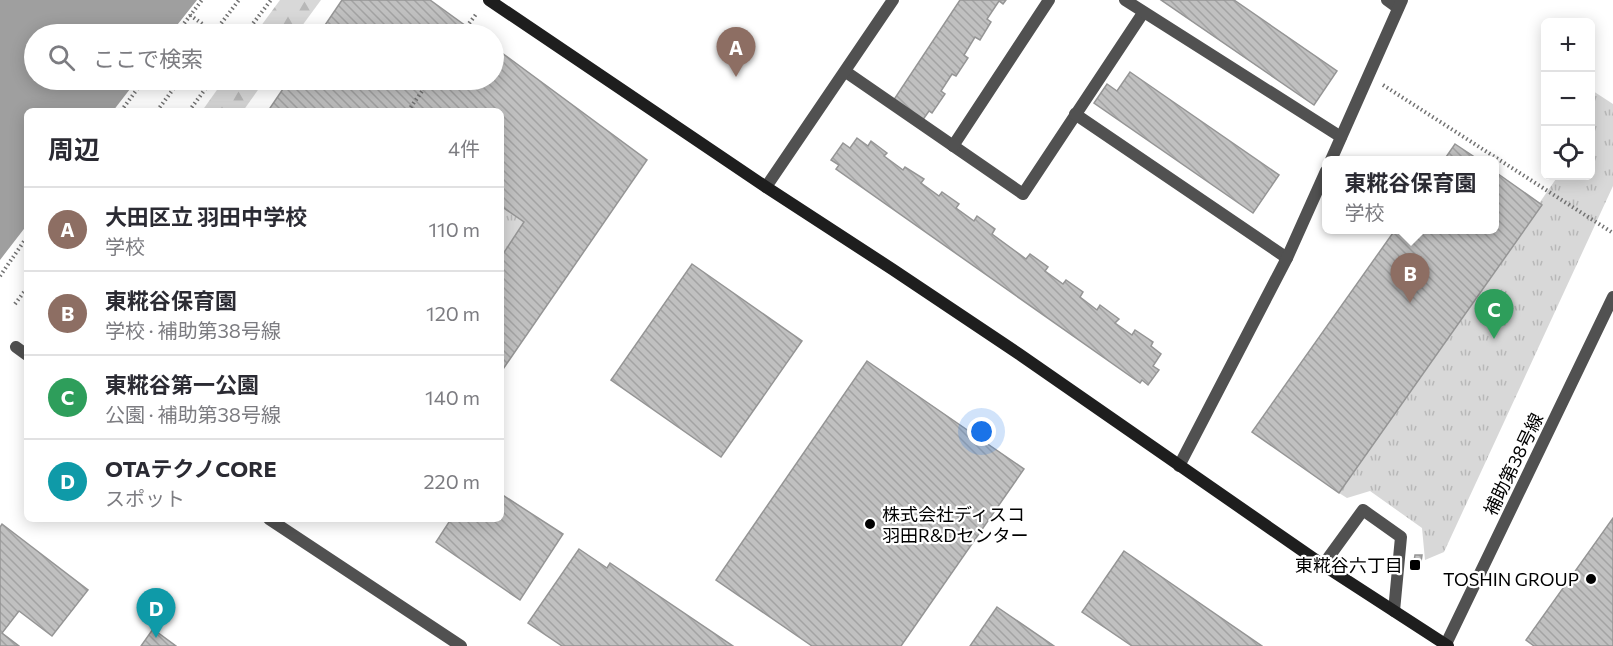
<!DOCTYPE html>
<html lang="ja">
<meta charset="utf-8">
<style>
body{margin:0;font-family:Commissioner,"Noto Sans JP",sans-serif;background:#f7f7f7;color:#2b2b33}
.controls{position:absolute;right:18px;top:18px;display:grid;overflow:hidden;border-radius:9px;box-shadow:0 3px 15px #0003}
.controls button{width:54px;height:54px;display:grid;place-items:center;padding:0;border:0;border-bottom:2px solid #e1e1e2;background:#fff;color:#2b2b33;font:30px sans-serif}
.you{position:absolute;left:982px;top:432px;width:21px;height:21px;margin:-15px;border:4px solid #fff;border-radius:50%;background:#1a73e8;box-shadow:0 0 0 9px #1a73e833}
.badge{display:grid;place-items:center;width:39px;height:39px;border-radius:50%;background:#000;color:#fff;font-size:20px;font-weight:700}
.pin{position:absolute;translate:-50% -50px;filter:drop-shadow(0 2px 3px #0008)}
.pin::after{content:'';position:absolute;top:32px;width:21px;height:18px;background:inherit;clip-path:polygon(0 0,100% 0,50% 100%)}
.popup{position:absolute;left:1322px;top:156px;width:177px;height:78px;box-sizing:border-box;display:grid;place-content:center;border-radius:9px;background:#fff;filter:drop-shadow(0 2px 4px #0005);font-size:20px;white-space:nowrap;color:#7c7c81}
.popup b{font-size:22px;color:#2b2b33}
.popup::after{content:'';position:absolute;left:50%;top:100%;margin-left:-12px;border:12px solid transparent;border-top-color:#fff}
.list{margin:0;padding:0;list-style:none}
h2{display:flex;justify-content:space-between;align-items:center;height:78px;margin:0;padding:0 24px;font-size:26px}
h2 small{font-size:20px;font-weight:400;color:#7c7c81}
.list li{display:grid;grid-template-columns:39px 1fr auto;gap:18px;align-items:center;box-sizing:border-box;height:84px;padding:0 24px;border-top:2px solid #e1e1e2}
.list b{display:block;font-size:22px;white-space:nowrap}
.list p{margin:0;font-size:20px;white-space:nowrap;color:#7c7c81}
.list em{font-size:20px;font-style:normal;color:#7c7c81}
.icon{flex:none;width:33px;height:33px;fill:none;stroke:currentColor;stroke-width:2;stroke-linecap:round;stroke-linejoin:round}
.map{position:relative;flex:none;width:1613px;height:646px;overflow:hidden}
.search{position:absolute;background:#fff;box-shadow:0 3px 15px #0003;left:24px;top:24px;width:480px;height:66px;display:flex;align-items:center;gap:15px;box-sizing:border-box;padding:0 21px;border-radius:33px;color:#7c7c81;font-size:22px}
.panel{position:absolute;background:#fff;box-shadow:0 3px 15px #0003;left:24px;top:108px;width:480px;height:414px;border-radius:9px}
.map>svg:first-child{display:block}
</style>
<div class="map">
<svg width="1613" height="646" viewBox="0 0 1613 646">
<defs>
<pattern id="grass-tufts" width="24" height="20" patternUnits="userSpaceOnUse" patternTransform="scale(1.5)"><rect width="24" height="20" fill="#d8d8d8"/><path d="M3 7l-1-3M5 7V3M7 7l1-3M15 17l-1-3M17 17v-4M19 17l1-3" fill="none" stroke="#b8b8b8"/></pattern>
<pattern id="forest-firs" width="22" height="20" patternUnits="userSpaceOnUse" patternTransform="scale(1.5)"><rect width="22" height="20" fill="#d8d8d8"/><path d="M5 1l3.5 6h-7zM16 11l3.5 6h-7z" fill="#b8b8b8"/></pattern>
<pattern id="building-back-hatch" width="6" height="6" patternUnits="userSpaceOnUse" patternTransform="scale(1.5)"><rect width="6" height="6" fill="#c0c0c0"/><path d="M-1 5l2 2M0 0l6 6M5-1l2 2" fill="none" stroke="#a3a3a3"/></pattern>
</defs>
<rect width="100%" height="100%" fill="#fff"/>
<!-- grass -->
<g fill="url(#grass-tufts)">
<path d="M 1593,91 L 1613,104 L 1613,186 L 1444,552 L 1425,560 L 1422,528 L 1370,491 L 1347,498 L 1339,493 L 1558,176 L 1590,176 L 1590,95 Z"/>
<path d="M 501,206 L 524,222 L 501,257 Z"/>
</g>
<!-- forest -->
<g fill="url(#forest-firs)">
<path d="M 280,0 L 321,0 L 296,34 L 255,34 Z"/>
<path d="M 224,80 L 265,80 L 243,111 L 202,111 Z"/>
</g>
<!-- water -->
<path fill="#9f9f9f" d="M 0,0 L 197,0 L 170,34 L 34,34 L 34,80 L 137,80 L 113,111 L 27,111 L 27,225 L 0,260 Z"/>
<!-- building -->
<g fill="url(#building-back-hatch)" stroke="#959595" stroke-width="1.5">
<path d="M 342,0 L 430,0 L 477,34 L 319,34 Z"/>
<path d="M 960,0 L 1006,0 L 1003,4 L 999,1 L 987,19 L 991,22 L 980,40 L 975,37 L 964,55 L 968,58 L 956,76 L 952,74 L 941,91 L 945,94 L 932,113 L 929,111 L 922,121 L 893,101 Z"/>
<path d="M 1161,0 L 1234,0 L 1337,71 L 1314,105 Z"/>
<path d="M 494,47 L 647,160 L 501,372 L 501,257 L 524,222 L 501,206 L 501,111 L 268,111 L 289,80 L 494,80 Z"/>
<path d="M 1130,72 L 1279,175 L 1253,213 L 1094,103 L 1107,84 L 1117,91 Z"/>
<path d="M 857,138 L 868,146 L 871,141 L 887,153 L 884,156 L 903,170 L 905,167 L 924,179 L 921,183 L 939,196 L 942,192 L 959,204 L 956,208 L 974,221 L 977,216 L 995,229 L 992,234 L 1026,259 L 1030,254 L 1048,267 L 1045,271 L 1063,284 L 1066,280 L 1083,292 L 1080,297 L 1097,310 L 1100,305 L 1119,319 L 1115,323 L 1132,335 L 1135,330 L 1153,342 L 1151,346 L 1161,354 L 1153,366 L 1159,370 L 1148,385 L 1142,380 L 1140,383 L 836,169 L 839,165 L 831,160 L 843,143 L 850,148 Z"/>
<path d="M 1455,144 L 1479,160 L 1444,160 Z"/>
<path d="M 1494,171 L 1542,205 L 1339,493 L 1252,432 L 1395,230 L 1494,230 Z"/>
<path d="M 692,264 L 802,341 L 721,457 L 611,380 Z"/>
<path d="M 867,361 L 1024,469 L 901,646 L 812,646 L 716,580 Z"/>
<path d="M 501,494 L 563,534 L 520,600 L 436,542 L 451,519 L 501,519 Z"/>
<path d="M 1613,518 L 1613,646 L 1534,646 L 1526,640 Z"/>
<path d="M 2,524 L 88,590 L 52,636 L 19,611 L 2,633 L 19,646 L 0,646 L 0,527 Z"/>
<path d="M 579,549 L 607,568 L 610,563 L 733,646 L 562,646 L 528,623 Z"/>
<path d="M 1124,551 L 1262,646 L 1132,646 L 1082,612 Z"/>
<path d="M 1415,555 L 1422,555 L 1420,569 L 1413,568 Z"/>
<path d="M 997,607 L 1054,646 L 970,646 Z"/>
<path d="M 153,629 L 176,646 L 141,646 Z"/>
</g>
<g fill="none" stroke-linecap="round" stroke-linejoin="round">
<!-- path -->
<g stroke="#737373" stroke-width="4" stroke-dasharray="1.5 3" stroke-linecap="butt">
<path d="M 190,15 L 215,33"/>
<path d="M 176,34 L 202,0"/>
<path d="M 213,34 L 239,0"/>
<path d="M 245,34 L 271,0"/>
<path d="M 461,34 L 477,13"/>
<path d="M 1383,85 L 1613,233"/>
<path d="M 121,111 L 144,80"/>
<path d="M 157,111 L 180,80"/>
<path d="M 189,111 L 212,80"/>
<path d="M 408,111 L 430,80"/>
<path d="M 0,276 L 27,237"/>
<path d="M 15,304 L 27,288"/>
</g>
<!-- lane -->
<g stroke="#515151" stroke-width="12">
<path d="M 846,72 L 1023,194 L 1143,13"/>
<path d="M 1323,565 L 1363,510 L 1401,537 L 1394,611"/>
</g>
<!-- street -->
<g stroke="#515151" stroke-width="12">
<path d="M 1125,0 L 1341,137"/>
<path d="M 1387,0 L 1398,8"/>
<path d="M 1075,114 L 1287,258"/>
<path d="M 953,146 L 1049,0"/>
<path d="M 1331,160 L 1402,0"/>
<path d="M 766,187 L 893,0"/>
<path d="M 16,347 L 27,355"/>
<path d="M 1179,466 L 1287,258 L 1326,171"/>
<path d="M 269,519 L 461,646"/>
<path d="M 1445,646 L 1613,297"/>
</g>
<!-- secondary -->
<path stroke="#1e1e1e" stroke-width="12" d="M 489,0 L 766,187 L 892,269 L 1019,354 L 1323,565 L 1448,646"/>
</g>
<!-- markers -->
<g fill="#000" stroke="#fff" stroke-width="2">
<circle cx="870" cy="524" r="6"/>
<rect x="1409" y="559" width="12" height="12" rx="3"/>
<circle cx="1591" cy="579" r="6"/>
</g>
<g text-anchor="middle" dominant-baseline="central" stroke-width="4.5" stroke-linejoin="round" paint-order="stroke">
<!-- street labels -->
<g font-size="18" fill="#000" stroke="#fff">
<text transform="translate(1513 464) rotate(-64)">補助第38号線</text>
</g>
<!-- poi labels -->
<g font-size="18" fill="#000" stroke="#fff" text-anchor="end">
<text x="882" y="514" text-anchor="start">株式会社ディスコ<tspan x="882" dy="21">羽田R&amp;Dセンター</tspan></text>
<text x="1403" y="565">東糀谷六丁目</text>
<text x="1579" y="579">TOSHIN GROUP</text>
</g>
</g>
</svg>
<div class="controls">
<button>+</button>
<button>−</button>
<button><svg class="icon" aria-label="locate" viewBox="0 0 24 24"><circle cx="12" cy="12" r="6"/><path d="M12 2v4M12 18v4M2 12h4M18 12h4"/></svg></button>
</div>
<div class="you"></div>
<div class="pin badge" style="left:736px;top:77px;background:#8d6e63">A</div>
<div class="pin badge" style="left:1410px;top:303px;background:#8d6e63">B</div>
<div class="popup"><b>東糀谷保育園</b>学校</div>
<div class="pin badge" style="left:1494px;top:339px;background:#2e9e5b">C</div>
<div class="pin badge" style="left:156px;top:638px;background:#0f9aa8">D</div>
<div class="search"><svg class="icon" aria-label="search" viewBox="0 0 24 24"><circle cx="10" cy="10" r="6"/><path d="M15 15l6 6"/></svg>ここで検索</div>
<section class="panel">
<h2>周辺<small>4件</small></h2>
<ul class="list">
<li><span class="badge" style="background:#8d6e63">A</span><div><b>大田区立 羽田中学校</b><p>学校</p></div><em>110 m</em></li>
<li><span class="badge" style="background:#8d6e63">B</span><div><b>東糀谷保育園</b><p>学校 · 補助第38号線</p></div><em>120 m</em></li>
<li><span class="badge" style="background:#2e9e5b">C</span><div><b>東糀谷第一公園</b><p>公園 · 補助第38号線</p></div><em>140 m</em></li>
<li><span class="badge" style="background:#0f9aa8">D</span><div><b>OTAテクノCORE</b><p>スポット</p></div><em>220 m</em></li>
</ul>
</section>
</div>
